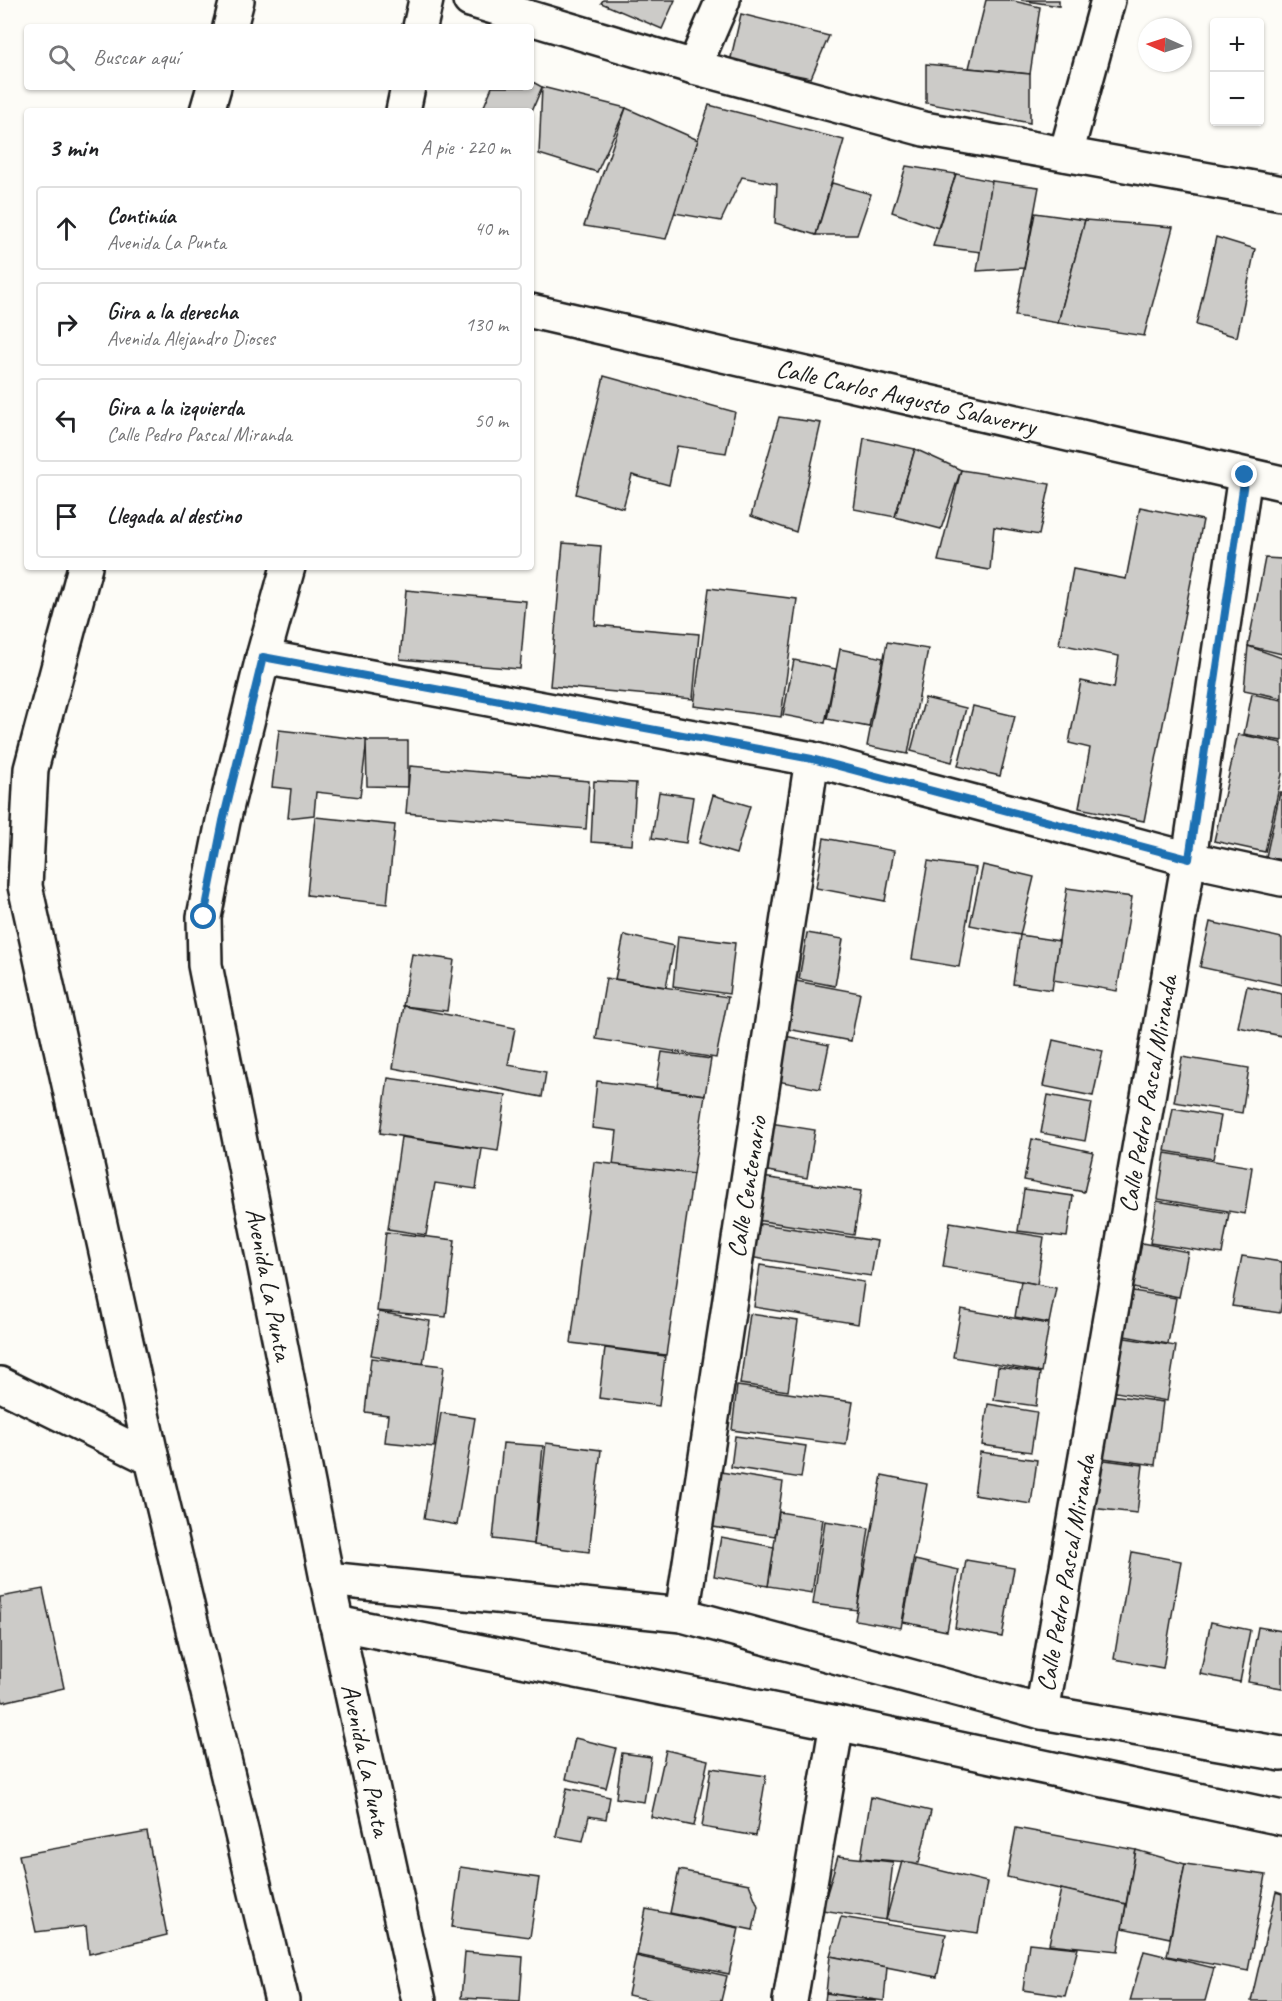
<!DOCTYPE html>
<html lang="es">
<meta charset="utf-8">
<style>
body{margin:0;font-family:Caveat,sans-serif;background:#f6f6f6;color:#202124}
.controls{position:absolute;right:18px;top:18px;display:grid;overflow:hidden;border-radius:6px;box-shadow:0 2px 4px #0004}
.controls button{width:54px;height:54px;display:grid;place-items:center;padding:0;border:0;border-bottom:2px solid #e0e0e0;background:#fff;color:#202124;font:30px sans-serif}
.compass{position:absolute;left:1138px;top:18px;width:54px;height:54px;border-radius:50%;background:#fff;box-shadow:0 2px 4px #0004;rotate:273deg}
.stop{position:absolute;width:18px;height:18px;margin:-14px;border:4px solid #1f6fb2;border-radius:50%;background:#fff}
.stop.end{background:#1f6fb2;border-color:#fff;box-shadow:0 2px 6px #0008}
.list{margin:0;padding:0;list-style:none}
h2{display:flex;justify-content:space-between;align-items:center;height:78px;margin:0;padding:0 24px;font-size:26px}
h2 small{font-size:20px;font-weight:400;color:#757577}
.list li{display:grid;grid-template-columns:39px 1fr auto;gap:18px;align-items:center;box-sizing:border-box;height:84px;margin:0 12px 12px;padding:0 12px;border:2px solid #e0e0e0;border-radius:6px}
.list b{display:block;font-size:22px;white-space:nowrap}
.list p{margin:0;font-size:20px;white-space:nowrap;color:#757577}
.list em{font-size:20px;font-style:normal;color:#757577}
.icon{flex:none;width:33px;height:33px;fill:none;stroke:currentColor;stroke-width:2;stroke-linecap:round;stroke-linejoin:round}
.map{position:relative;flex:none;width:1282px;height:2001px;overflow:hidden}
.search{position:absolute;background:#fff;box-shadow:0 2px 4px #0004;left:24px;top:24px;width:510px;height:66px;display:flex;align-items:center;gap:15px;box-sizing:border-box;padding:0 21px;border-radius:6px;color:#757577;font-size:22px}
.panel{position:absolute;background:#fff;box-shadow:0 2px 4px #0004;left:24px;top:108px;width:510px;height:462px;border-radius:6px}
.map>svg:first-child{display:block}
</style>
<div class="map">
<svg width="1282" height="2001" viewBox="0 0 1282 2001">
<rect width="100%" height="100%" fill="#fdfcf7"/>
<filter id="ink" filterUnits="userSpaceOnUse"><feTurbulence type="fractalNoise" baseFrequency=".0167" numOctaves="2"/><feDisplacementMap in="SourceGraphic" scale="12" xChannelSelector="R" yChannelSelector="G"/><feConvolveMatrix kernelMatrix="1 2 1 2 8 2 1 2 1" color-interpolation-filters="sRGB"/></filter>
<g filter="url(#ink)">
<!-- building -->
<g fill="#cccbc8" stroke="#1c1c1c" stroke-width="1.5">
<path d="M 603,0 L 675,0 L 662,29 L 601,3 Z"/>
<path d="M 986,0 L 1009,0 L 1040,7 L 1030,74 L 969,68 Z"/>
<path d="M 1021,0 L 1059,0 L 1059,6 Z"/>
<path d="M 741,14 L 829,36 L 811,78 L 730,62 Z"/>
<path d="M 926,64 L 1030,74 L 1030,123 L 926,103 Z"/>
<path d="M 531,81 L 542,87 L 531,113 L 531,111 L 482,111 L 492,87 L 531,87 Z"/>
<path d="M 542,87 L 626,108 L 597,172 L 539,154 Z"/>
<path d="M 709,105 L 844,140 L 816,235 L 775,223 L 777,184 L 742,177 L 721,221 L 674,213 Z"/>
<path d="M 626,108 L 698,140 L 666,239 L 584,226 Z"/>
<path d="M 906,166 L 956,174 L 938,228 L 892,212 Z"/>
<path d="M 956,174 L 992,181 L 981,252 L 933,246 Z"/>
<path d="M 992,181 L 1039,187 L 1024,268 L 977,271 Z"/>
<path d="M 832,183 L 871,194 L 857,235 L 816,235 Z"/>
<path d="M 1035,213 L 1085,220 L 1058,323 L 1015,316 Z"/>
<path d="M 1085,220 L 1173,227 L 1144,336 L 1058,323 Z"/>
<path d="M 1216,237 L 1255,249 L 1237,337 L 1196,325 Z"/>
<path d="M 604,376 L 735,412 L 726,453 L 677,446 L 669,485 L 632,475 L 623,508 L 576,494 Z"/>
<path d="M 779,417 L 821,423 L 796,532 L 751,516 Z"/>
<path d="M 864,438 L 915,449 L 895,517 L 854,509 Z"/>
<path d="M 915,449 L 961,470 L 941,529 L 895,517 Z"/>
<path d="M 961,470 L 1050,484 L 1039,535 L 994,527 L 990,570 L 938,561 Z"/>
<path d="M 1140,507 L 1203,520 L 1144,821 L 1079,808 L 1090,748 L 1069,743 L 1081,681 L 1114,688 L 1119,656 L 1059,644 L 1073,569 L 1126,579 Z"/>
<path d="M 563,543 L 601,546 L 595,625 L 699,634 L 693,699 L 550,686 Z"/>
<path d="M 1265,558 L 1282,559 L 1282,654 L 1248,646 Z"/>
<path d="M 709,588 L 797,599 L 781,717 L 694,706 Z"/>
<path d="M 406,590 L 526,601 L 520,669 L 400,659 Z"/>
<path d="M 887,642 L 928,649 L 908,754 L 867,746 Z"/>
<path d="M 1248,646 L 1282,658 L 1282,698 L 1244,690 Z"/>
<path d="M 840,649 L 883,658 L 869,727 L 827,719 Z"/>
<path d="M 794,660 L 836,669 L 825,723 L 783,715 Z"/>
<path d="M 1252,694 L 1282,700 L 1282,741 L 1244,734 Z"/>
<path d="M 925,698 L 966,708 L 952,762 L 911,751 Z"/>
<path d="M 973,706 L 1015,716 L 1000,776 L 958,766 Z"/>
<path d="M 279,730 L 367,740 L 360,797 L 316,792 L 314,815 L 288,818 L 291,789 L 272,787 Z"/>
<path d="M 1238,734 L 1282,743 L 1282,774 L 1265,852 L 1214,841 Z"/>
<path d="M 366,741 L 408,741 L 408,787 L 367,786 Z"/>
<path d="M 410,766 L 589,781 L 586,829 L 406,813 Z"/>
<path d="M 594,781 L 636,783 L 632,845 L 591,842 Z"/>
<path d="M 659,792 L 693,797 L 686,843 L 652,838 Z"/>
<path d="M 1280,792 L 1282,792 L 1282,860 L 1266,857 Z"/>
<path d="M 713,795 L 750,806 L 736,854 L 699,843 Z"/>
<path d="M 315,817 L 395,825 L 387,904 L 307,895 Z"/>
<path d="M 824,838 L 894,851 L 885,901 L 816,888 Z"/>
<path d="M 928,861 L 976,868 L 959,967 L 912,959 Z"/>
<path d="M 983,865 L 1034,877 L 1020,935 L 970,925 Z"/>
<path d="M 1067,888 L 1132,897 L 1117,991 L 1053,980 Z"/>
<path d="M 1210,922 L 1282,938 L 1282,985 L 1200,967 Z"/>
<path d="M 807,933 L 843,939 L 835,986 L 799,979 Z"/>
<path d="M 624,935 L 674,946 L 666,987 L 615,979 Z"/>
<path d="M 1020,935 L 1059,941 L 1052,990 L 1013,984 Z"/>
<path d="M 678,936 L 735,943 L 729,994 L 673,986 Z"/>
<path d="M 412,954 L 454,960 L 447,1011 L 403,1006 Z"/>
<path d="M 606,978 L 728,997 L 716,1058 L 596,1039 Z"/>
<path d="M 796,981 L 860,993 L 851,1041 L 787,1029 Z"/>
<path d="M 1247,986 L 1282,994 L 1282,1036 L 1238,1027 Z"/>
<path d="M 404,1006 L 515,1028 L 508,1065 L 546,1072 L 542,1097 L 393,1068 Z"/>
<path d="M 785,1036 L 829,1045 L 820,1089 L 777,1081 Z"/>
<path d="M 1053,1040 L 1103,1051 L 1093,1096 L 1043,1086 Z"/>
<path d="M 662,1052 L 711,1059 L 705,1095 L 656,1088 Z"/>
<path d="M 1182,1057 L 1249,1068 L 1242,1113 L 1174,1102 Z"/>
<path d="M 388,1078 L 506,1095 L 498,1151 L 380,1133 Z"/>
<path d="M 597,1081 L 705,1095 L 693,1174 L 613,1165 L 617,1131 L 592,1128 Z"/>
<path d="M 1048,1095 L 1092,1103 L 1085,1141 L 1041,1133 Z"/>
<path d="M 1173,1108 L 1221,1116 L 1213,1159 L 1165,1151 Z"/>
<path d="M 770,1123 L 815,1130 L 807,1178 L 762,1170 Z"/>
<path d="M 401,1137 L 482,1149 L 476,1189 L 435,1183 L 426,1235 L 388,1229 Z"/>
<path d="M 1032,1139 L 1093,1152 L 1084,1192 L 1024,1180 Z"/>
<path d="M 1165,1153 L 1252,1167 L 1245,1214 L 1158,1199 Z"/>
<path d="M 594,1162 L 693,1174 L 666,1355 L 571,1343 Z"/>
<path d="M 762,1177 L 861,1191 L 854,1235 L 756,1220 Z"/>
<path d="M 1024,1189 L 1073,1196 L 1067,1237 L 1018,1231 Z"/>
<path d="M 1157,1201 L 1229,1213 L 1222,1254 L 1150,1243 Z"/>
<path d="M 748,1222 L 877,1241 L 871,1276 L 742,1256 Z"/>
<path d="M 950,1222 L 1044,1237 L 1037,1284 L 943,1267 Z"/>
<path d="M 386,1232 L 455,1240 L 446,1317 L 377,1311 Z"/>
<path d="M 1142,1243 L 1188,1252 L 1179,1297 L 1133,1288 Z"/>
<path d="M 1242,1256 L 1282,1262 L 1282,1300 L 1280,1313 L 1232,1306 Z"/>
<path d="M 760,1265 L 864,1282 L 858,1324 L 754,1307 Z"/>
<path d="M 1021,1281 L 1056,1288 L 1049,1323 L 1015,1317 Z"/>
<path d="M 1127,1290 L 1176,1298 L 1168,1344 L 1119,1335 Z"/>
<path d="M 961,1309 L 1049,1324 L 1041,1372 L 953,1357 Z"/>
<path d="M 379,1312 L 430,1321 L 423,1364 L 371,1355 Z"/>
<path d="M 750,1314 L 798,1321 L 788,1391 L 740,1384 Z"/>
<path d="M 1119,1337 L 1176,1346 L 1167,1401 L 1110,1391 Z"/>
<path d="M 605,1348 L 665,1356 L 659,1406 L 599,1398 Z"/>
<path d="M 371,1358 L 444,1366 L 434,1447 L 385,1442 L 388,1415 L 365,1412 Z"/>
<path d="M 998,1367 L 1040,1373 L 1036,1406 L 994,1400 Z"/>
<path d="M 737,1386 L 853,1402 L 846,1445 L 732,1430 Z"/>
<path d="M 1111,1395 L 1163,1402 L 1155,1465 L 1103,1458 Z"/>
<path d="M 988,1404 L 1037,1412 L 1031,1452 L 982,1445 Z"/>
<path d="M 441,1413 L 475,1418 L 457,1525 L 424,1519 Z"/>
<path d="M 735,1436 L 806,1446 L 801,1478 L 731,1467 Z"/>
<path d="M 503,1443 L 543,1446 L 534,1544 L 493,1539 Z"/>
<path d="M 546,1443 L 601,1450 L 589,1552 L 534,1545 Z"/>
<path d="M 980,1452 L 1037,1460 L 1031,1504 L 974,1495 Z"/>
<path d="M 1097,1459 L 1143,1465 L 1137,1513 L 1091,1508 Z"/>
<path d="M 721,1472 L 783,1482 L 775,1536 L 713,1527 Z"/>
<path d="M 882,1475 L 927,1484 L 901,1628 L 855,1620 Z"/>
<path d="M 779,1512 L 823,1519 L 812,1593 L 768,1586 Z"/>
<path d="M 825,1521 L 869,1528 L 857,1610 L 813,1604 Z"/>
<path d="M 721,1537 L 774,1547 L 768,1586 L 714,1576 Z"/>
<path d="M 1132,1552 L 1181,1561 L 1163,1668 L 1114,1659 Z"/>
<path d="M 915,1560 L 959,1570 L 947,1631 L 903,1622 Z"/>
<path d="M 966,1560 L 1014,1568 L 1002,1637 L 955,1628 Z"/>
<path d="M 43,1589 L 64,1688 L 3,1702 L 0,1693 L 0,1597 Z"/>
<path d="M 1211,1622 L 1250,1630 L 1240,1682 L 1200,1674 Z"/>
<path d="M 1258,1627 L 1282,1631 L 1282,1688 L 1248,1682 Z"/>
<path d="M 575,1738 L 616,1748 L 606,1788 L 566,1779 Z"/>
<path d="M 666,1750 L 708,1760 L 694,1826 L 651,1817 Z"/>
<path d="M 622,1753 L 651,1757 L 644,1802 L 616,1798 Z"/>
<path d="M 711,1768 L 766,1776 L 756,1836 L 702,1827 Z"/>
<path d="M 567,1788 L 610,1797 L 606,1819 L 589,1816 L 583,1841 L 556,1836 Z"/>
<path d="M 871,1797 L 931,1811 L 919,1863 L 861,1858 Z"/>
<path d="M 1016,1828 L 1136,1850 L 1126,1904 L 1007,1877 Z"/>
<path d="M 147,1832 L 167,1935 L 89,1954 L 86,1926 L 36,1932 L 19,1855 Z"/>
<path d="M 1136,1850 L 1185,1864 L 1170,1938 L 1122,1928 Z"/>
<path d="M 838,1856 L 893,1862 L 886,1920 L 822,1910 Z"/>
<path d="M 902,1861 L 987,1882 L 978,1933 L 886,1920 Z"/>
<path d="M 1185,1864 L 1266,1875 L 1248,1971 L 1167,1956 Z"/>
<path d="M 460,1867 L 539,1878 L 530,1937 L 452,1927 Z"/>
<path d="M 679,1870 L 749,1884 L 758,1906 L 753,1930 L 670,1913 Z"/>
<path d="M 1061,1889 L 1126,1904 L 1118,1951 L 1049,1944 Z"/>
<path d="M 1276,1892 L 1282,1894 L 1282,2001 L 1251,2001 Z"/>
<path d="M 646,1909 L 739,1928 L 729,1974 L 637,1955 Z"/>
<path d="M 841,1917 L 946,1934 L 937,1977 L 830,1956 Z"/>
<path d="M 1029,1943 L 1078,1948 L 1065,1996 L 1023,1990 Z"/>
<path d="M 1144,1951 L 1214,1968 L 1205,2001 L 1130,2001 Z"/>
<path d="M 465,1952 L 523,1957 L 520,2001 L 461,1998 Z"/>
<path d="M 636,1956 L 727,1976 L 721,2001 L 654,2001 L 628,1995 Z"/>
<path d="M 830,1956 L 887,1967 L 884,2001 L 826,1993 Z"/>
<path d="M 826,1993 L 877,2001 L 825,2001 Z"/>
</g>
<g fill="none" stroke-linecap="round" stroke-linejoin="round">
<defs>
<g id="street">
<path d="M 470,0 L 694,67 L 924,129 L 1282,193"/>
<path d="M 230,27 L 237,0"/>
<path d="M 420,27 L 426,0"/>
<path d="M 694,67 L 723,0"/>
<path d="M 207,111 L 214,87"/>
<path d="M 403,111 L 408,87"/>
<path d="M 1066,154 L 1108,0"/>
<path d="M 531,311 L 1282,483"/>
<path d="M 85,567 L 31,769 L 25,886 L 152,1459"/>
<path d="M 288,567 L 263,657 L 223,821 L 204,917 L 205,965 L 327,1579 L 419,2001"/>
<path d="M 263,657 L 812,759 L 1189,859 L 1282,879"/>
<path d="M 0,1384 L 152,1459 L 282,2001"/>
<path d="M 327,1579 L 682,1615 L 1042,1712 L 1282,1754"/>
<path d="M 682,1615 L 812,759"/>
<path d="M 336,1623 L 837,1723 L 1282,1818"/>
<path d="M 1042,1712 L 1189,859 L 1245,475"/>
<path d="M 790,2001 L 837,1723"/>
</g>
</defs>
<!-- street casing -->
<use href="#street" stroke="#1c1c1c" stroke-width="38"/>
<!-- street -->
<use href="#street" stroke="#fdfcf7" stroke-width="33"/>
</g>
</g>
<g fill="none" stroke-linecap="round" stroke-linejoin="round" filter="url(#ink)">
<!-- route -->
<path stroke="#1f6fb2" stroke-width="8" d="M 204,917 L 223,821 L 263,657 L 812,759 L 1189,859 L 1245,475"/>
</g>
<g text-anchor="middle" dominant-baseline="central" stroke-width="4.5" stroke-linejoin="round" paint-order="stroke">
<!-- street labels -->
<g font-size="26" fill="#1c1c1c" stroke="#fdfcf7">
<text transform="translate(906 397) rotate(13)">Calle Carlos Augusto Salaverry</text>
<text transform="translate(1148 1094) rotate(-80)">Calle Pedro Pascal Miranda</text>
<text transform="translate(747 1187) rotate(-81)">Calle Centenario</text>
<text transform="translate(269 1284) rotate(79)">Avenida La Punta</text>
<text transform="translate(1066 1573) rotate(-80)">Calle Pedro Pascal Miranda</text>
<text transform="translate(366 1760) rotate(78)">Avenida La Punta</text>
</g>
</g>
</svg>
<div class="controls">
<button>+</button>
<button>−</button>
</div>
<svg class="compass" viewBox="-18 -18 36 36"><path d="M0-13l5 13h-10z" fill="#e53935"/><path d="M0 13l5-13h-10z" fill="#757577"/></svg>
<div class="stop" style="left:204px;top:917px"></div>
<div class="stop end" style="left:1245px;top:475px"></div>
<div class="search"><svg class="icon" aria-label="search" viewBox="0 0 24 24"><circle cx="10" cy="10" r="6"/><path d="M15 15l6 6"/></svg>Buscar aquí</div>
<section class="panel">
<h2>3 min<small>A pie · 220 m</small></h2>
<ul class="list">
<li><svg class="icon" aria-label="ahead" viewBox="0 0 24 24"><path d="M12 20V5M6 11l6-6 6 6"/></svg><div><b>Continúa</b><p>Avenida La Punta</p></div><em>40 m</em></li>
<li><svg class="icon" aria-label="right" viewBox="0 0 24 24"><path d="M7 20v-9h11M14 6l5 5-5 5"/></svg><div><b>Gira a la derecha</b><p>Avenida Alejandro Dioses</p></div><em>130 m</em></li>
<li><svg class="icon" aria-label="left" viewBox="0 0 24 24"><path d="M17 20v-9H6M10 6l-5 5 5 5"/></svg><div><b>Gira a la izquierda</b><p>Calle Pedro Pascal Miranda</p></div><em>50 m</em></li>
<li><svg class="icon" aria-label="arrive" viewBox="0 0 24 24"><path d="M6 21V4h12l-3 4 3 4H6"/></svg><div><b>Llegada al destino</b></div></li>
</ul>
</section>
</div>
